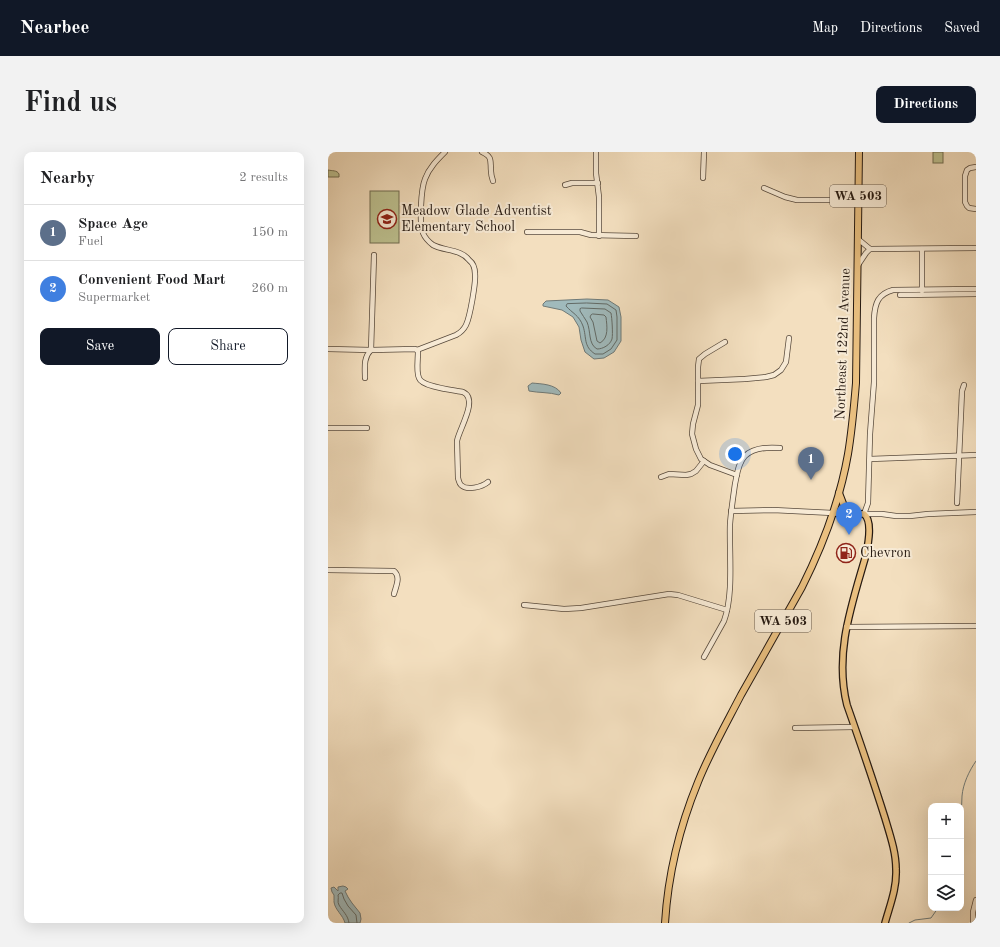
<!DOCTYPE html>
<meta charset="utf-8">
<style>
body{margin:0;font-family:"Old Standard TT",serif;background:#f2f2f2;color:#202124}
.controls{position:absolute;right:12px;bottom:12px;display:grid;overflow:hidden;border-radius:8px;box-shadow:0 4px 16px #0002}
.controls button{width:36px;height:36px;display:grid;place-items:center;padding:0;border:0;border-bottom:1px solid #e0e0e0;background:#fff;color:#202124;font:20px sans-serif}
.you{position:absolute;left:407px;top:302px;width:14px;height:14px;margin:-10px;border:3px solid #fff;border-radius:50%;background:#1a73e8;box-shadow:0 0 0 6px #1a73e833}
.badge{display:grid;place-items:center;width:26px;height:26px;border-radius:50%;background:#111827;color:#fff;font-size:13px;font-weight:700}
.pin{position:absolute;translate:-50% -33px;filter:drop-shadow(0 1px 2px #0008)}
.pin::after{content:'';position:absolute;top:21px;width:14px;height:12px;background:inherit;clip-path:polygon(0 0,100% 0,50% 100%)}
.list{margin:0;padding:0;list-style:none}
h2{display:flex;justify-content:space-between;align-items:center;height:52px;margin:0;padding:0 16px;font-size:17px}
h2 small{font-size:13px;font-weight:400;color:#757577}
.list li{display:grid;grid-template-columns:26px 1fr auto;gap:12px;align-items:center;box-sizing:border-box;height:56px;padding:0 16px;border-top:1px solid #e0e0e0}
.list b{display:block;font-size:15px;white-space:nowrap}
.list p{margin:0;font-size:13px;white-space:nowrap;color:#757577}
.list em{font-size:13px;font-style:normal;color:#757577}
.actions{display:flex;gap:8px;padding:12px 16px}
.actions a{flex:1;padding:9px 0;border:1px solid #111827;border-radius:8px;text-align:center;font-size:14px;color:#111827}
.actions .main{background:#111827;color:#fff}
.icon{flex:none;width:22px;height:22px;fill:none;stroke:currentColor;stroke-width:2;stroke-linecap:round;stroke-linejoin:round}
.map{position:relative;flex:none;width:648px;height:771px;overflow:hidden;border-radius:8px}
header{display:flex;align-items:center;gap:24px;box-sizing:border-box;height:56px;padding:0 20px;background:#111827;color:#fff}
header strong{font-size:19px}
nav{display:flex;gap:22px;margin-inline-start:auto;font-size:14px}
.intro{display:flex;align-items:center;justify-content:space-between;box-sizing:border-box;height:96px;padding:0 24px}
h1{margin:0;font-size:28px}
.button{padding:10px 18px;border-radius:8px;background:#111827;color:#fff;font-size:14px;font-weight:700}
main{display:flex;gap:24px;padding:0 24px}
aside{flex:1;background:#fff;border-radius:8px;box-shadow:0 4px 16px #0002}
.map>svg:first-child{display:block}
</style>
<header>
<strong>Nearbee</strong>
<nav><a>Map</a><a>Directions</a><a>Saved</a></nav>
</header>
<div class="intro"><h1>Find us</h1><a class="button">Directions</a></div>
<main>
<aside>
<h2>Nearby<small>2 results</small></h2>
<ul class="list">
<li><span class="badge" style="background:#5c6f8a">1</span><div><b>Space Age</b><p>Fuel</p></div><em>150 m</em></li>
<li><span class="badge" style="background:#3f7fe0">2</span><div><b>Convenient Food Mart</b><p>Supermarket</p></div><em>260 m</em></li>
</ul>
<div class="actions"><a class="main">Save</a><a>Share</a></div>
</aside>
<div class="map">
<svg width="648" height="771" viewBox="0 0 648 771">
<rect width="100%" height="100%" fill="#f3dfbf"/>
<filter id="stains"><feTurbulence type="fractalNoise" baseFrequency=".005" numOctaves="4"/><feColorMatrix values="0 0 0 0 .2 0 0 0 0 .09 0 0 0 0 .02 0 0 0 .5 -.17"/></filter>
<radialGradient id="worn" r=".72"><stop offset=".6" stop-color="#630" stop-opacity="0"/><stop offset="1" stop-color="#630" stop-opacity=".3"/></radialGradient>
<!-- green -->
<g fill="#bdc190" stroke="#716d50">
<rect x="605" y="0" width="10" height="11"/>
<path d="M 0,18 C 4,19 9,18 11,22 L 11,25 L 0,25 Z"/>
<rect x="42" y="39" width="29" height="52"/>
</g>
<!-- water -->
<g fill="#a0babc" stroke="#6f7a78">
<path d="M 259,147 L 280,148 L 291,155 L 293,165 L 293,189 L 286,200 L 276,206 L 266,207 L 257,200 L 253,188 L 251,175 L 245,165 L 234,158 L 215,154 L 215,152 L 218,149 Z"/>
<path d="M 204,231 C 214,232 227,232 233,241 L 231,243 C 221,240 211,241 201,239 L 200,234 Z"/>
<path d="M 15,734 L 18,735 L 20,737 L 17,739 L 20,745 L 24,751 L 32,761 L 33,767 L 32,771 L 17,771 C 15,763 7,758 6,750 C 6,748 6,746 6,743 L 4,740 L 3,736 L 6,735 L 10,739 L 10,735 Z"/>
</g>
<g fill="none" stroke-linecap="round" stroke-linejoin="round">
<!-- shore -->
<g stroke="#626a66" stroke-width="1">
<path d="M 259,151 L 279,152 L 288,158 L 289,165 L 289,188 L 283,197 L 275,202 L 267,202 C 255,194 259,186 255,174 C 251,163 244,161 238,154 L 239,152 Z"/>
<path d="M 254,156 L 277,157 L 283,161 C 284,166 285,182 284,187 C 282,193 275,197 269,197 C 260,192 263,179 259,170 C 257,166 254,163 252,159 L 252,157 Z"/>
<path d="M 265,162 L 276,163 L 278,165 C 279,174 281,186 272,191 L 269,189 L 265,170 L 262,165 L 263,163 Z"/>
<path d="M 21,771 C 20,763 15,760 11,753 C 9,750 11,746 10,743 L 12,741 L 14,741 L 16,747 L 20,754 L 28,763 L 29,771"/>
</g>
<!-- stream -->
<g stroke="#6f7a78" stroke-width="1">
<path d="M 633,688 C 634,673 633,659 634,644 C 635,632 641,619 648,609"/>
<path d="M 581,771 L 587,768 L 603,766 L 610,756"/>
</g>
<defs>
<g id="minor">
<path d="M 154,0 C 165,5 162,9 163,19 C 163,22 164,26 165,29"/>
<path d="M 268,0 L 268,21 L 271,45 L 271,84"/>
<path d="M 648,15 L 642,16 L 639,18 L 637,24 L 637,50 L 639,54 L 641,56 L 648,57"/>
<path d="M 375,26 L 376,0"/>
<path d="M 237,33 L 244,31 L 270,31"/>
<path d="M 436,36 L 457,45 L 469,48 L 530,48"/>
<path d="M 199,80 L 252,80 L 263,83 L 308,84"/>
<path d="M 530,87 L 542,97 L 648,96"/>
<path d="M 594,97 L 594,139"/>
<path d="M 530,113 L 538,101 L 542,97"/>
<path d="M 648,137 L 565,138 C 550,142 547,151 546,166 L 546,230 L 542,282 L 540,351 L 536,362 L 554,362 L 568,364 L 582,364 L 600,362 L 648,360"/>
<path d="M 572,143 L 648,142"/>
<path d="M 397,190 L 377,202 L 371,207 L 370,215 L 370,253 L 365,272 L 364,282 L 368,297 L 373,307 L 382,313 L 409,323"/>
<path d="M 0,197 L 43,198 L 87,197 L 89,198 L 128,183 C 132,181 136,177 138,173 C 142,165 148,130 147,122 C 147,117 145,111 141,108 C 133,97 116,99 105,93 C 101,90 97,86 95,81 C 91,71 93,37 97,27 C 101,16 109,8 117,0"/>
<path d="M 89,198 L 90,200 C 90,207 88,220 91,226 C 94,235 125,238 135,240 C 151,247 131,277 129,289 L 130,326 C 131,329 131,331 133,333 C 139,339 154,335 160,330"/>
<path d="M 37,226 C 37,216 35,206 43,198 L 46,103"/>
<path d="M 370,229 L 417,227 L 438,225 L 446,223 L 453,218 L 458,210 L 461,186"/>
<path d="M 0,276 L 39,276"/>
<path d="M 542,307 L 648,303"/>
<path d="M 333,325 L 341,322 L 358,323 L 363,322 L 368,319 L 376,309"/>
<path d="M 629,351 L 634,239 L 636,233"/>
<path d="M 403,359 L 445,358 L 505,361"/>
<path d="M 0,418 L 66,419 C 73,425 68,434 66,442"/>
<path d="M 196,453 L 236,457 L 253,456 L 341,442 L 350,443 L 399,458"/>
<path d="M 518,475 L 648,474"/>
<path d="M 376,505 L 396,469 C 406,442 401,401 402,372 C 403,359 405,346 407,332 C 409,323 410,311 417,304 C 426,295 440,295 452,296"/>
<path d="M 467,576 L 526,575"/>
<path d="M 645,771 L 645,760 L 648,748"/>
</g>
<path id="major" d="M 505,361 L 536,362 C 545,369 540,393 538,403 C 524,452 506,501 519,553 C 532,590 545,628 557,666 C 562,683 568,700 568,717 C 569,736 562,753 557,771"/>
<g id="highway">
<path d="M 511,341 L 516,354 L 523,361"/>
<path d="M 337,771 C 340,723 352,674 370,630 C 382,600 398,572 413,543 C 433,507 454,471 474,435 C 495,393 512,348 520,302 C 524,278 526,255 528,231 L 531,0"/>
</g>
</defs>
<!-- minor casing -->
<use href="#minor" stroke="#584a3c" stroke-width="6"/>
<!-- major casing -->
<use href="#major" stroke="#251911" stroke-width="8"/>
<!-- highway casing -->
<use href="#highway" stroke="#251911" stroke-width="8"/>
<!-- minor -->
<use href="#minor" stroke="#f7ead5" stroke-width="4.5"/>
<!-- major -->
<use href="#major" stroke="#eac080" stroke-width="5.5"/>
<!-- highway -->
<use href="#highway" stroke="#eac080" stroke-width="6"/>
</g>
<!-- icons -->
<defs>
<symbol id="school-ring" viewBox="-11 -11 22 22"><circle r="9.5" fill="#f7ead5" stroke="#8f2418" stroke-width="1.5"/><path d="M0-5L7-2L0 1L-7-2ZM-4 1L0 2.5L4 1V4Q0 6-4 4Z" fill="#8f2418"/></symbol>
<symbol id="fuel-ring" viewBox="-11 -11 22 22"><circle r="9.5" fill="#f7ead5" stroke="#8f2418" stroke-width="1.5"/><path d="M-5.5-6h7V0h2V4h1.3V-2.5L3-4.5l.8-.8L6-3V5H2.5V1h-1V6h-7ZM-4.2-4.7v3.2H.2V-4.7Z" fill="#8f2418"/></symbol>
</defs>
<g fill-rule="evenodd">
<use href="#school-ring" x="48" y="56" width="22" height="22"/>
<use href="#fuel-ring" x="507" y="390" width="22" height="22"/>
</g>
<g text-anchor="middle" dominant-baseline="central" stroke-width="4" stroke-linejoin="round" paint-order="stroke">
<!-- shield labels -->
<g fill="#f7ead5" stroke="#64584c" stroke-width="1">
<rect x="502" y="33" width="56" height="22" rx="3"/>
<rect x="427" y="458" width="56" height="22" rx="3"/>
</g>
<g font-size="13" font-weight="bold" fill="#251911">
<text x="530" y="44">WA 503</text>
<text x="455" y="469">WA 503</text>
</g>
<!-- poi labels -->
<g font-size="14" fill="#251911" stroke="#f7ead5" text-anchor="start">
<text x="73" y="59">Meadow Glade Adventist<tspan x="73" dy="16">Elementary School</tspan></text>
<text x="532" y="401">Chevron</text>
</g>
<!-- street labels -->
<g font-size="14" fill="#251911" stroke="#f7ead5">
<text transform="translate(515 192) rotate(-88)">Northeast 122nd Avenue</text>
</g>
</g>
<rect width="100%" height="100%" filter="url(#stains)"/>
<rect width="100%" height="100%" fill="url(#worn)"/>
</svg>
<div class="controls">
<button>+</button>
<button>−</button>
<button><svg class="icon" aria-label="layers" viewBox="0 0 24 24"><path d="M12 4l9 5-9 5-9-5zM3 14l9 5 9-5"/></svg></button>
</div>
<div class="you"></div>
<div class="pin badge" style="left:483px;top:328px;background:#5c6f8a">1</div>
<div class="pin badge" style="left:521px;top:383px;background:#3f7fe0">2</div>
</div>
</main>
